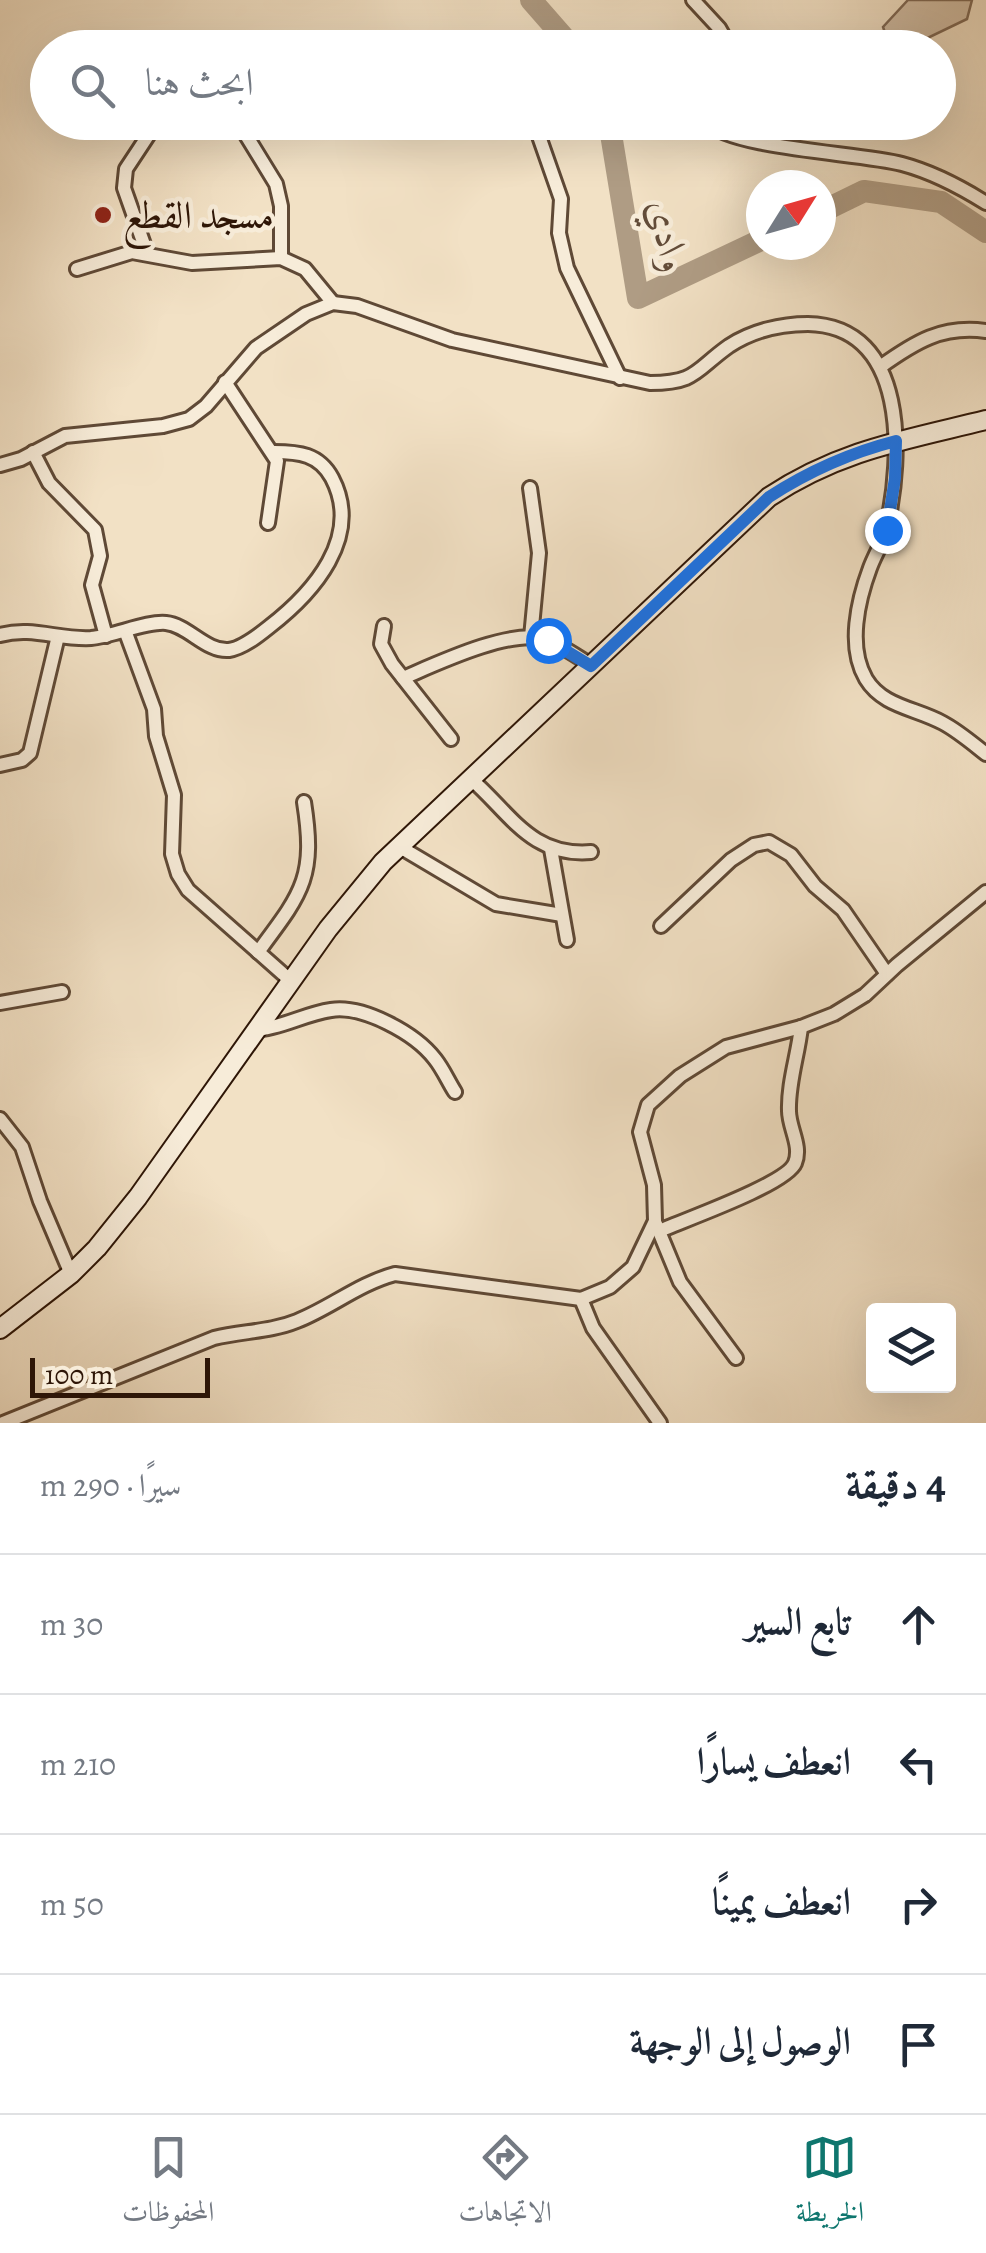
<!DOCTYPE html>
<html lang="ar">
<meta charset="utf-8">
<style>
body{margin:0;font-family:Alegreya,Amiri,serif;background:#f2f2f3;color:#1f2937;direction:rtl}
.controls{position:absolute;right:30px;bottom:30px;display:grid;overflow:hidden;border-radius:10px;box-shadow:0 10px 40px #0002}
.controls button{width:90px;height:90px;display:grid;place-items:center;padding:0;border:0;border-bottom:2px solid #e0e1e3;background:#fff;color:#1f2937;font:50px sans-serif}
.compass{position:absolute;left:746px;top:170px;width:90px;height:90px;border-radius:50%;background:#fff;box-shadow:0 10px 40px #0002;rotate:53deg}
.scale{position:absolute;left:30px;bottom:25px;width:180px;box-sizing:border-box;padding-left:10px;border:5px solid #2e1607;border-top:0;font-size:28px;line-height:35px;white-space:nowrap;color:#2e1607;-webkit-text-stroke:8px #f7ecd9;paint-order:stroke}
.stop{position:absolute;width:30px;height:30px;margin:-22px;border:8px solid #1a73e8;border-radius:50%;background:#fff}
.stop.end{background:#1a73e8;border-color:#fff;box-shadow:0 2px 10px #0008}
.list{margin:0;padding:0;list-style:none}
h2{display:flex;justify-content:space-between;align-items:center;height:130px;margin:0;padding:0 40px;font-size:42px}
h2 small{font-size:32px;font-weight:400;color:#747a83}
.list li{display:grid;grid-template-columns:65px 1fr auto;gap:30px;align-items:center;box-sizing:border-box;height:140px;padding:0 40px;border-top:2px solid #e0e1e3}
.list b{display:block;font-size:38px;white-space:nowrap}
.list em{font-size:32px;font-style:normal;color:#747a83}
.icon{flex:none;width:55px;height:55px;fill:none;stroke:currentColor;stroke-width:2;stroke-linecap:round;stroke-linejoin:round}
.map{position:relative;flex:none;width:986px;height:1423px;overflow:hidden;direction:ltr}
.search{position:absolute;background:#fff;box-shadow:0 10px 40px #0002;left:30px;right:30px;top:30px;height:110px;display:flex;align-items:center;gap:25px;box-sizing:border-box;padding:0 35px;border-radius:55px;color:#747a83;font-size:38px}
.sheet{height:690px;background:#fff}
nav{display:flex;justify-content:space-around;align-items:center;box-sizing:border-box;height:140px;border-top:2px solid #e0e1e3;background:#fff;font-size:28px;color:#747a83}
nav a{display:grid;justify-items:center;gap:5px}
nav .on{color:#0f766e}
.map>svg:first-child{display:block}
</style>
<div class="map">
<svg width="986" height="1423" viewBox="0 0 986 1423">
<rect width="100%" height="100%" fill="#f2e1c5"/>
<filter id="stains"><feTurbulence type="fractalNoise" baseFrequency=".002" numOctaves="4"/><feColorMatrix values="0 0 0 0 .2 0 0 0 0 .09 0 0 0 0 .02 0 0 0 .5 -.17"/></filter>
<radialGradient id="worn" r=".72"><stop offset=".6" stop-color="#630" stop-opacity="0"/><stop offset="1" stop-color="#630" stop-opacity=".3"/></radialGradient>
<!-- green -->
<path fill="#d1bea5" stroke="#806a56" stroke-width="2.5" d="M 908,0 L 972,0 L 967,19 L 909,47 L 890,47 L 883,27 Z"/>
<g fill="none" stroke-linecap="round" stroke-linejoin="round">
<!-- river -->
<g stroke="#af9c84" stroke-width="22">
<path d="M 531,0 L 573,48"/>
<path d="M 609,122 L 638,298 L 761,240"/>
<path d="M 821,212 L 864,191 L 941,202 L 986,232"/>
</g>
<defs>
<g id="street">
<path d="M 693,0 L 719,28 L 727,42 L 724,48"/>
<path d="M 238,122 L 276,184 L 281,206 L 281,258"/>
<path d="M 534,122 L 561,199 L 559,233 L 567,268 L 620,378"/>
<path d="M 706,122 C 733,149 860,153 902,164 C 932,172 959,186 986,203"/>
<path d="M 147,253 L 124,188 L 126,169 L 157,122"/>
<path d="M 77,269 L 132,252 L 192,263 L 281,258 L 305,269 L 333,303"/>
<path d="M 880,367 C 915,342 942,325 986,331"/>
<path d="M 225,382 L 277,461 L 268,523"/>
<path d="M 33,452 L 49,483 L 95,530 L 100,556 L 92,585 L 106,636"/>
<path d="M 0,465 L 21,459 L 65,436 L 163,426 L 189,419 L 206,406 L 256,348 L 306,314 L 333,303 L 357,306 L 452,340 L 650,383 C 697,383 695,370 729,346 C 752,331 781,324 808,324 C 909,326 902,458 887,526 C 884,541 875,554 870,568 C 858,600 847,647 866,679 C 883,707 916,708 943,723 C 958,731 972,743 986,754"/>
<path d="M 530,488 L 539,553 L 531,637"/>
<path d="M 384,626 L 381,644 L 392,664 L 451,739"/>
<path d="M 126,633 L 154,709 L 156,736 L 174,795 L 172,854 L 178,874 L 188,890 L 291,981"/>
<path d="M 0,635 C 32,626 59,640 91,638 C 114,636 147,621 166,623 C 188,625 206,652 229,650 C 243,648 259,635 269,627 C 313,593 363,537 332,478 C 319,454 299,452 274,452"/>
<path d="M 403,678 C 436,664 509,629 544,639 C 560,644 576,656 591,665"/>
<path d="M 0,765 L 22,760 L 30,753 L 58,636"/>
<path d="M 471,779 C 511,814 531,857 591,852"/>
<path d="M 400,847 L 496,904 L 562,915"/>
<path d="M 551,849 L 567,940"/>
<path d="M 661,926 L 731,860 L 754,845 L 769,842 L 791,855 L 815,886 L 843,910 L 887,974"/>
<path d="M 258,952 C 302,893 316,878 304,802"/>
<path d="M 0,1003 L 62,992"/>
<path d="M 255,1030 C 282,1028 304,1014 331,1010 C 363,1005 415,1033 435,1059 C 443,1069 448,1081 455,1092"/>
<path d="M 0,1119 L 22,1147 L 40,1201 L 71,1274"/>
<path d="M 656,1224 L 680,1282 L 736,1358"/>
<path d="M 659,1231 C 684,1220 787,1184 795,1163 C 802,1146 789,1128 789,1111 C 788,1083 798,1055 801,1027"/>
<path d="M 581,1299 L 593,1328 L 660,1423"/>
<path d="M 3,1423 L 214,1338 C 242,1331 270,1332 297,1321 C 332,1307 358,1284 395,1274 L 581,1299 L 610,1287 L 633,1267 L 655,1221 L 654,1185 L 640,1132 L 648,1105 L 680,1076 L 726,1047 L 801,1027 L 834,1014 L 865,995 L 897,965 L 986,892"/>
</g>
<path id="secondary" d="M 0,1329 L 71,1274 L 97,1248 L 138,1197 L 328,929 L 383,862 L 769,497 C 840,450 905,440 986,420"/>
</defs>
<!-- street casing -->
<use href="#street" stroke="#5f4936" stroke-width="18"/>
<!-- secondary casing -->
<use href="#secondary" stroke="#2e1607" stroke-width="22"/>
<!-- street -->
<use href="#street" stroke="#f7ecd9" stroke-width="12"/>
<!-- secondary -->
<use href="#secondary" stroke="#f7ecd9" stroke-width="18"/>
</g>
<g fill="none" stroke-linecap="round" stroke-linejoin="round">
<!-- route -->
<path stroke="#1a73e8" stroke-width="12" d="M 548,640 L 591,666 L 769,497 C 809,471 849,453 896,441 L 895,478 L 887,530"/>
</g>
<!-- markers -->
<circle fill="#8f2418" stroke="#f7ecd9" stroke-width="4" cx="103" cy="215" r="10"/>
<g text-anchor="middle" dominant-baseline="central" stroke-width="9" stroke-linejoin="round" paint-order="stroke">
<!-- poi labels -->
<g font-size="38" fill="#2e1607" stroke="#f7ecd9" text-anchor="start">
<text x="123" y="215">مسجد القطع</text>
</g>
<!-- water labels -->
<g font-size="40" font-style="italic" fill="#624c39" stroke="#f7ecd9">
<text transform="translate(669 236) rotate(78)">وادي</text>
</g>
</g>
<rect width="100%" height="100%" filter="url(#stains)"/>
<rect width="100%" height="100%" fill="url(#worn)"/>
</svg>
<div class="controls">
<button><svg class="icon" aria-label="layers" viewBox="0 0 24 24"><path d="M12 4l9 5-9 5-9-5zM3 14l9 5 9-5"/></svg></button>
</div>
<svg class="compass" viewBox="-18 -18 36 36"><path d="M0-13l5 13h-10z" fill="#e53935"/><path d="M0 13l5-13h-10z" fill="#747a83"/></svg>
<div class="scale">100 m</div>
<div class="stop" style="left:548px;top:640px"></div>
<div class="stop end" style="left:887px;top:530px"></div>
<div class="search"><svg class="icon" aria-label="search" viewBox="0 0 24 24"><circle cx="10" cy="10" r="6"/><path d="M15 15l6 6"/></svg>ابحث هنا</div>
</div>
<section class="sheet">
<h2>4 دقيقة<small>سيرًا · 290 m</small></h2>
<ul class="list">
<li><svg class="icon" aria-label="ahead" viewBox="0 0 24 24"><path d="M12 20V5M6 11l6-6 6 6"/></svg><div><b>تابع السير</b></div><em>30 m</em></li>
<li><svg class="icon" aria-label="left" viewBox="0 0 24 24"><path d="M17 20v-9H6M10 6l-5 5 5 5"/></svg><div><b>انعطف يسارًا</b></div><em>210 m</em></li>
<li><svg class="icon" aria-label="right" viewBox="0 0 24 24"><path d="M7 20v-9h11M14 6l5 5-5 5"/></svg><div><b>انعطف يمينًا</b></div><em>50 m</em></li>
<li><svg class="icon" aria-label="arrive" viewBox="0 0 24 24"><path d="M6 21V4h12l-3 4 3 4H6"/></svg><div><b>الوصول إلى الوجهة</b></div></li>
</ul>
</section>
<nav>
<a class="on"><svg class="icon" aria-label="map" viewBox="0 0 24 24"><path d="M3 6l6-2 6 2 6-2v14l-6 2-6-2-6 2zM9 4v14M15 6v14"/></svg>الخريطة</a>
<a><svg class="icon" aria-label="directions" viewBox="0 0 24 24"><path d="M12 3l9 9-9 9-9-9zM9 14v-3h6M13 9l2 2-2 2"/></svg>الاتجاهات</a>
<a><svg class="icon" aria-label="saved" viewBox="0 0 24 24"><path d="M7 4h10v16l-5-4-5 4z"/></svg>المحفوظات</a>
</nav>
